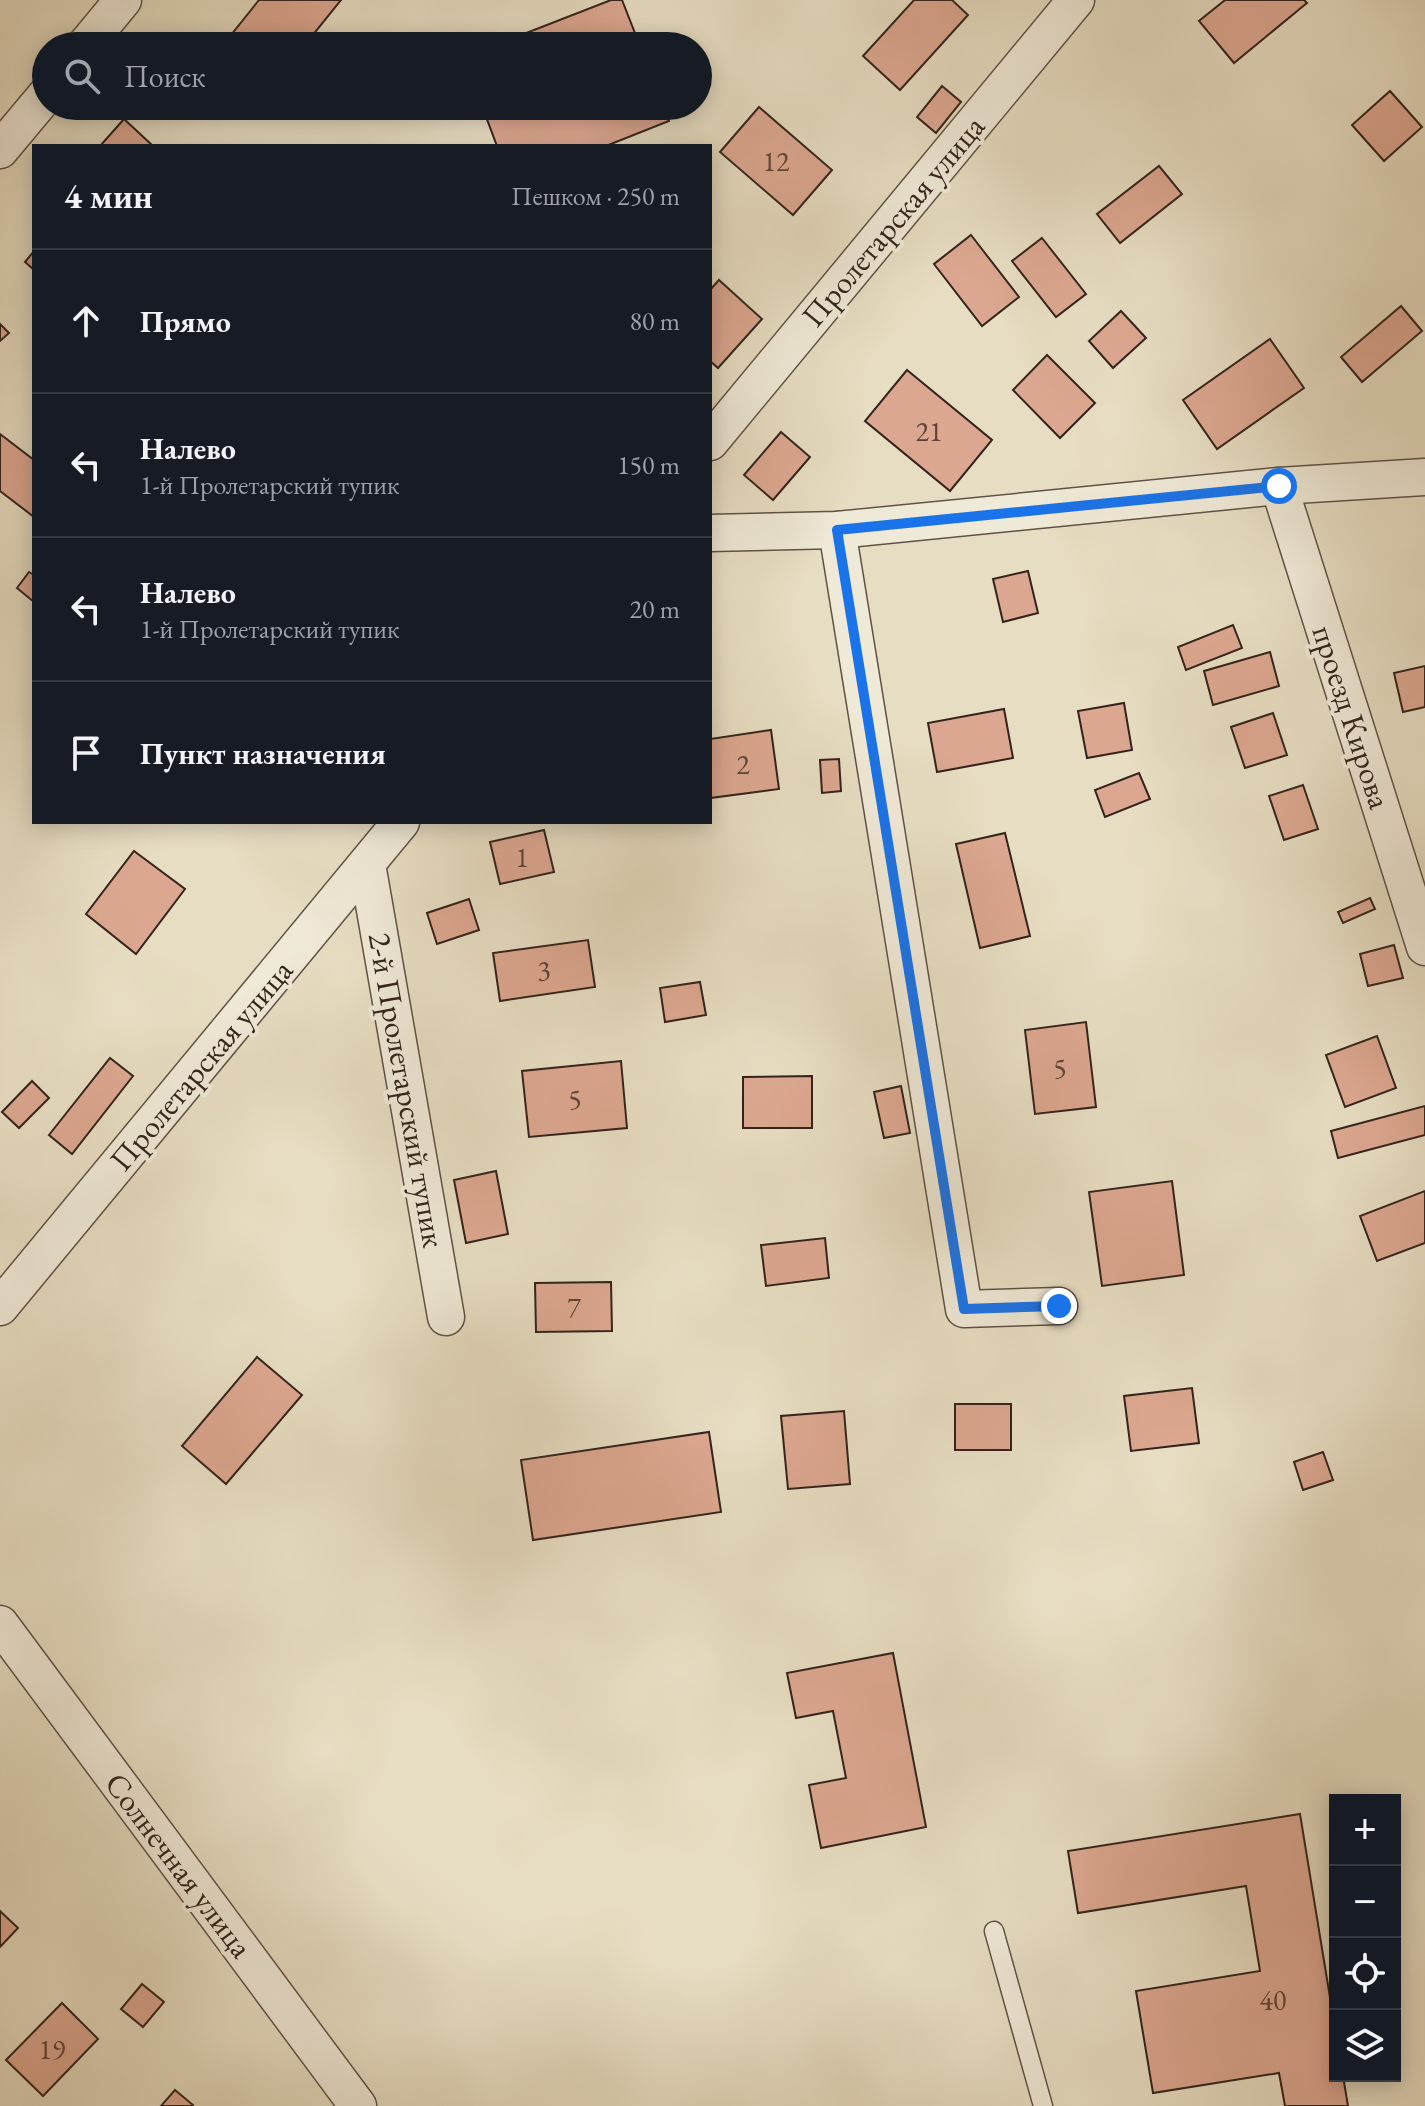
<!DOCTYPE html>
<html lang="ru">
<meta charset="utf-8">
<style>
body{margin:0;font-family:"EB Garamond",serif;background:#20242c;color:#f1f3f6}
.controls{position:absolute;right:24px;bottom:24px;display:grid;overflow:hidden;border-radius:0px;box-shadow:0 4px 20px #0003}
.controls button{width:72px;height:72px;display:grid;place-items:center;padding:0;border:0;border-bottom:2px solid #363941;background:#171b24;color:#f1f3f6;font:40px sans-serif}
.stop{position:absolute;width:24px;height:24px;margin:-18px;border:6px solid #1a73e8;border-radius:50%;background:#fff}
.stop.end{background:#1a73e8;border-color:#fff;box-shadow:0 2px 8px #0008}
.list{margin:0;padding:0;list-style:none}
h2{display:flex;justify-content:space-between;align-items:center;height:104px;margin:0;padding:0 32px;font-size:34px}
h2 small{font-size:26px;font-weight:400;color:#9ea1a6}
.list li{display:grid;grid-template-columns:52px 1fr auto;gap:24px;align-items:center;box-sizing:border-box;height:144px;padding:0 32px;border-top:2px solid #363941}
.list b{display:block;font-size:30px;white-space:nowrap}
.list p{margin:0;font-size:26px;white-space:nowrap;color:#9ea1a6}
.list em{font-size:26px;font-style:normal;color:#9ea1a6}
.icon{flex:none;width:44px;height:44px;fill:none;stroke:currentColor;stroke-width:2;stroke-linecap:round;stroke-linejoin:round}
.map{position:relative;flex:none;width:1425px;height:2106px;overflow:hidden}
.search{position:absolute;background:#171b24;box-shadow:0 4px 20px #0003;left:32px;top:32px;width:680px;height:88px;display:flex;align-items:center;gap:20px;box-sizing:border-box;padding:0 28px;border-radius:44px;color:#9ea1a6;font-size:30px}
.panel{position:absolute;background:#171b24;box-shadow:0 4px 20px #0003;left:32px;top:144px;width:680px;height:680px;border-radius:0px}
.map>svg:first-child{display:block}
</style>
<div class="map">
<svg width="1425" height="2106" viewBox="0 0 1425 2106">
<rect width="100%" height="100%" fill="#e7ddc2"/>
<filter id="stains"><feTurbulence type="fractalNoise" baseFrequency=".0025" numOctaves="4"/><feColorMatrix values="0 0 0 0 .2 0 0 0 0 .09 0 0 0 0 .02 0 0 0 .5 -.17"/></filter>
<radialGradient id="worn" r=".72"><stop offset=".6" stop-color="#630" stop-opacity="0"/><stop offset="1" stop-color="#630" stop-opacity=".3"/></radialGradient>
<!-- building -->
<g fill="#dca790" stroke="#33231c" stroke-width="2">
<path d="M 259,0 L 341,0 L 304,46 L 235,46 L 227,40 Z"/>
<path d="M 611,0 L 622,0 L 640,46 L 493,46 Z"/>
<path d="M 914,0 L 952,0 L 968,15 L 900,90 L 863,56 Z"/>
<path d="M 1225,0 L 1304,0 L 1307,3 L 1234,63 L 1199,21 Z"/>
<path d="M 942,86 L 961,102 L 936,133 L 917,117 Z"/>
<path d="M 1390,91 L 1422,127 L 1384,161 L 1352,125 Z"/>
<path d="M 482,106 L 663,106 L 669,121 L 606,146 L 497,146 Z"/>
<path d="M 759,107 L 832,170 L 793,215 L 720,152 Z"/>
<path d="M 124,119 L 153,146 L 100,146 Z"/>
<path d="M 1159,166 L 1182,194 L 1120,243 L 1097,214 Z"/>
<path d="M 971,235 L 1019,297 L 982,326 L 934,264 Z"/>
<path d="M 1042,238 L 1086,294 L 1056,317 L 1012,261 Z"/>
<path d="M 34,251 L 34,270 L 25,262 Z"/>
<path d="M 719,280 L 762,319 L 718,368 L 710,361 L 710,290 Z"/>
<path d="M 1401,306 L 1422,331 L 1362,382 L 1341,357 Z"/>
<path d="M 1121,311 L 1146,338 L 1113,368 L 1089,341 Z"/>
<path d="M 0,324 L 9,333 L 0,341 Z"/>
<path d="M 1270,339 L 1304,388 L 1217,449 L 1183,400 Z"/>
<path d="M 1047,355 L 1095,403 L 1060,438 L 1013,390 Z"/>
<path d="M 907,370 L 992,440 L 950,491 L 865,421 Z"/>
<path d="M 781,432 L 810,457 L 773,500 L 744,475 Z"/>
<path d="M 0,434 L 34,460 L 34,517 L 0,491 Z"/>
<path d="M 1028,571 L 1038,613 L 1003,622 L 993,579 Z"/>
<path d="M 29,572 L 34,575 L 34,602 L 17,588 Z"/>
<path d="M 1233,625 L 1242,648 L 1186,670 L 1178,647 Z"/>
<path d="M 1270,652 L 1279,686 L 1213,705 L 1204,671 Z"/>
<path d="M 1425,666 L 1425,707 L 1403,712 L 1394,673 Z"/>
<path d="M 1124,703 L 1132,750 L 1087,758 L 1078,711 Z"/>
<path d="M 1004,709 L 1013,758 L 937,772 L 928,723 Z"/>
<path d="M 1273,713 L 1287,755 L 1245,768 L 1231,727 Z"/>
<path d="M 771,730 L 779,789 L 710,798 L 710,739 Z"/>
<path d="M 839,759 L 841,791 L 822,793 L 820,760 Z"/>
<path d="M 1139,773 L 1150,799 L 1105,817 L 1095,790 Z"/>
<path d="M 1303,785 L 1318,829 L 1284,840 L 1269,796 Z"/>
<path d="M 544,830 L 554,872 L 500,884 L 490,842 Z"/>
<path d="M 1005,833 L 1030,936 L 980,948 L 956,844 Z"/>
<path d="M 134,851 L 185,889 L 136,954 L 86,914 Z"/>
<path d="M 1370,898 L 1375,909 L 1343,923 L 1338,912 Z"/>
<path d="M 469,899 L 479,930 L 437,944 L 427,913 Z"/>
<path d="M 588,940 L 595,987 L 500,1001 L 493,953 Z"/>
<path d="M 1394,945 L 1403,978 L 1368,986 L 1360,954 Z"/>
<path d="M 700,982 L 706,1015 L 665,1022 L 660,988 Z"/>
<path d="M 1086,1022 L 1096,1107 L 1035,1114 L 1025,1030 Z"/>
<path d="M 1377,1036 L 1396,1088 L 1345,1107 L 1326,1055 Z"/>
<path d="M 110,1058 L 133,1076 L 72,1154 L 49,1135 Z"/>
<path d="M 621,1061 L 627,1128 L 529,1137 L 522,1071 Z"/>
<path d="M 812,1076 L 812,1128 L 743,1128 L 743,1077 Z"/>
<path d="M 32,1081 L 49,1098 L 19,1128 L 2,1112 Z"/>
<path d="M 901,1086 L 910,1133 L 884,1138 L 874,1092 Z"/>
<path d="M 1425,1106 L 1425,1135 L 1338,1158 L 1331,1131 Z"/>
<path d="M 496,1171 L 508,1234 L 466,1243 L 454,1180 Z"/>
<path d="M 1172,1181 L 1184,1275 L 1102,1286 L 1089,1192 Z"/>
<path d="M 1425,1191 L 1425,1243 L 1377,1261 L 1360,1216 Z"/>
<path d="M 825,1238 L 829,1278 L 766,1286 L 761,1245 Z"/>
<path d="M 611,1282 L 612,1331 L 536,1332 L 535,1283 Z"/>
<path d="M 257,1357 L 302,1395 L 226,1484 L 182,1446 Z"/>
<path d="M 1192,1388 L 1199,1443 L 1131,1451 L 1124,1396 Z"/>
<rect x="955" y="1404" width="56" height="46"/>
<path d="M 844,1411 L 850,1484 L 788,1489 L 781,1416 Z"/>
<path d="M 709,1432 L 721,1512 L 533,1540 L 521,1460 Z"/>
<path d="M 1323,1452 L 1333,1480 L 1303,1490 L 1294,1462 Z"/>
<path d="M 893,1653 L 926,1827 L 821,1848 L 809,1785 L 846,1778 L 833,1711 L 796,1718 L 787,1673 Z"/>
<path d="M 1300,1814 L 1335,2028 L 1335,2076 L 1343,2076 L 1348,2106 L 1285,2106 L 1279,2073 L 1153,2093 L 1136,1991 L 1260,1971 L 1246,1886 L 1078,1913 L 1068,1851 Z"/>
<path d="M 0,1911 L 18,1928 L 0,1947 Z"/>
<path d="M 142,1984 L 164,2002 L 143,2027 L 121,2009 Z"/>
<path d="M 62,2003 L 98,2039 L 43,2096 L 6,2060 Z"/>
<path d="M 175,2090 L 193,2105 L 192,2106 L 161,2106 Z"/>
</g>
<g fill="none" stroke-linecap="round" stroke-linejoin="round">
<defs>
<path id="lane" d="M 994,1931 L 1043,2106"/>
<g id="street">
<path d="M 85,46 L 123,0"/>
<path d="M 0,150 L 46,95"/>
<path d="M 710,442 L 1076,0"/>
<path d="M 1279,486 L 1425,947"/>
<path d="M 837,530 L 964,1309 L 1059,1306"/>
<path d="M 710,533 L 837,530 L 1279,486 L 1425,477"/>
<path d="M 367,864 L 446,1317"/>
<path d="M 0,1307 L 401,822"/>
<path d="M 0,1624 L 358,2106"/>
</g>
</defs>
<!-- lane casing -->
<use href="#lane" stroke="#605246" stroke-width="21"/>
<!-- street casing -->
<use href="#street" stroke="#605246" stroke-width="39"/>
<!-- lane -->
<use href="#lane" stroke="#efe9d7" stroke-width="18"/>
<!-- street -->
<use href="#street" stroke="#efe9d7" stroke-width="36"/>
</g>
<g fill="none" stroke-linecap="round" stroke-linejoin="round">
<!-- route -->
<path stroke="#1a73e8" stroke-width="10" d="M 1059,1306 L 964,1309 L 837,530 L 1279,486"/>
</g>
<g text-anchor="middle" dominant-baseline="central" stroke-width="8" stroke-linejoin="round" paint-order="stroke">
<!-- number labels -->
<g font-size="28" fill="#5d4439">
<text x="776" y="161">12</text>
<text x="929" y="431">21</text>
<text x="743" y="764">2</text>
<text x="522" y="857">1</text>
<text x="544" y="970">3</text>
<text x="1060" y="1068">5</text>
<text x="575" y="1099">5</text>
<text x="574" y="1307">7</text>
<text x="1273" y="2000">40</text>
<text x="52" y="2049">19</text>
</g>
<!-- street labels -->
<g font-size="32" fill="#33231c" stroke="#efe9d7">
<text transform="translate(893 221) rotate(-50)">Пролетарская улица</text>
<text transform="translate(1352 717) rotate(72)">проезд Кирова</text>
<text transform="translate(201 1065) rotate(-50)">Пролетарская улица</text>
<text transform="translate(407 1090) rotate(80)">2-й Пролетарский тупик</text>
<text transform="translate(179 1865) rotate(53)">Солнечная улица</text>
</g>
</g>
<rect width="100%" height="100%" filter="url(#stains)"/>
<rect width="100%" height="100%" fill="url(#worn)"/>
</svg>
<div class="controls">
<button>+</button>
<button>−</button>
<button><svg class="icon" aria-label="locate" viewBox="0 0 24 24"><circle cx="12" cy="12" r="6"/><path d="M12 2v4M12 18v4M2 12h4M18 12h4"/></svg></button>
<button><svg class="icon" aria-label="layers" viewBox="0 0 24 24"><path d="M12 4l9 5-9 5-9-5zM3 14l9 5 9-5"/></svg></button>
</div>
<div class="stop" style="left:1279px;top:486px"></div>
<div class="stop end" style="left:1059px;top:1306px"></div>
<div class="search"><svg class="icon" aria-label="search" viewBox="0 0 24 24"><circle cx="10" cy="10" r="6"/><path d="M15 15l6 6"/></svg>Поиск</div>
<section class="panel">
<h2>4 мин<small>Пешком · 250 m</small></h2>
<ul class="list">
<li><svg class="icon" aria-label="ahead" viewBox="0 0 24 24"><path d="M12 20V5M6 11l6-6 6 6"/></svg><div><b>Прямо</b></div><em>80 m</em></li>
<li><svg class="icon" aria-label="left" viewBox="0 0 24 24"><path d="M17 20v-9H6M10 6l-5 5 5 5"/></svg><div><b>Налево</b><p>1-й Пролетарский тупик</p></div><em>150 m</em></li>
<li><svg class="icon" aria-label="left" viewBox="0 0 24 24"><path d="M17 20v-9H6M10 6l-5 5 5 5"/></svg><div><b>Налево</b><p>1-й Пролетарский тупик</p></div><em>20 m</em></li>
<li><svg class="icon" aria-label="arrive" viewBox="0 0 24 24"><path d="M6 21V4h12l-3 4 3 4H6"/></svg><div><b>Пункт назначения</b></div></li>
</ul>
</section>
</div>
